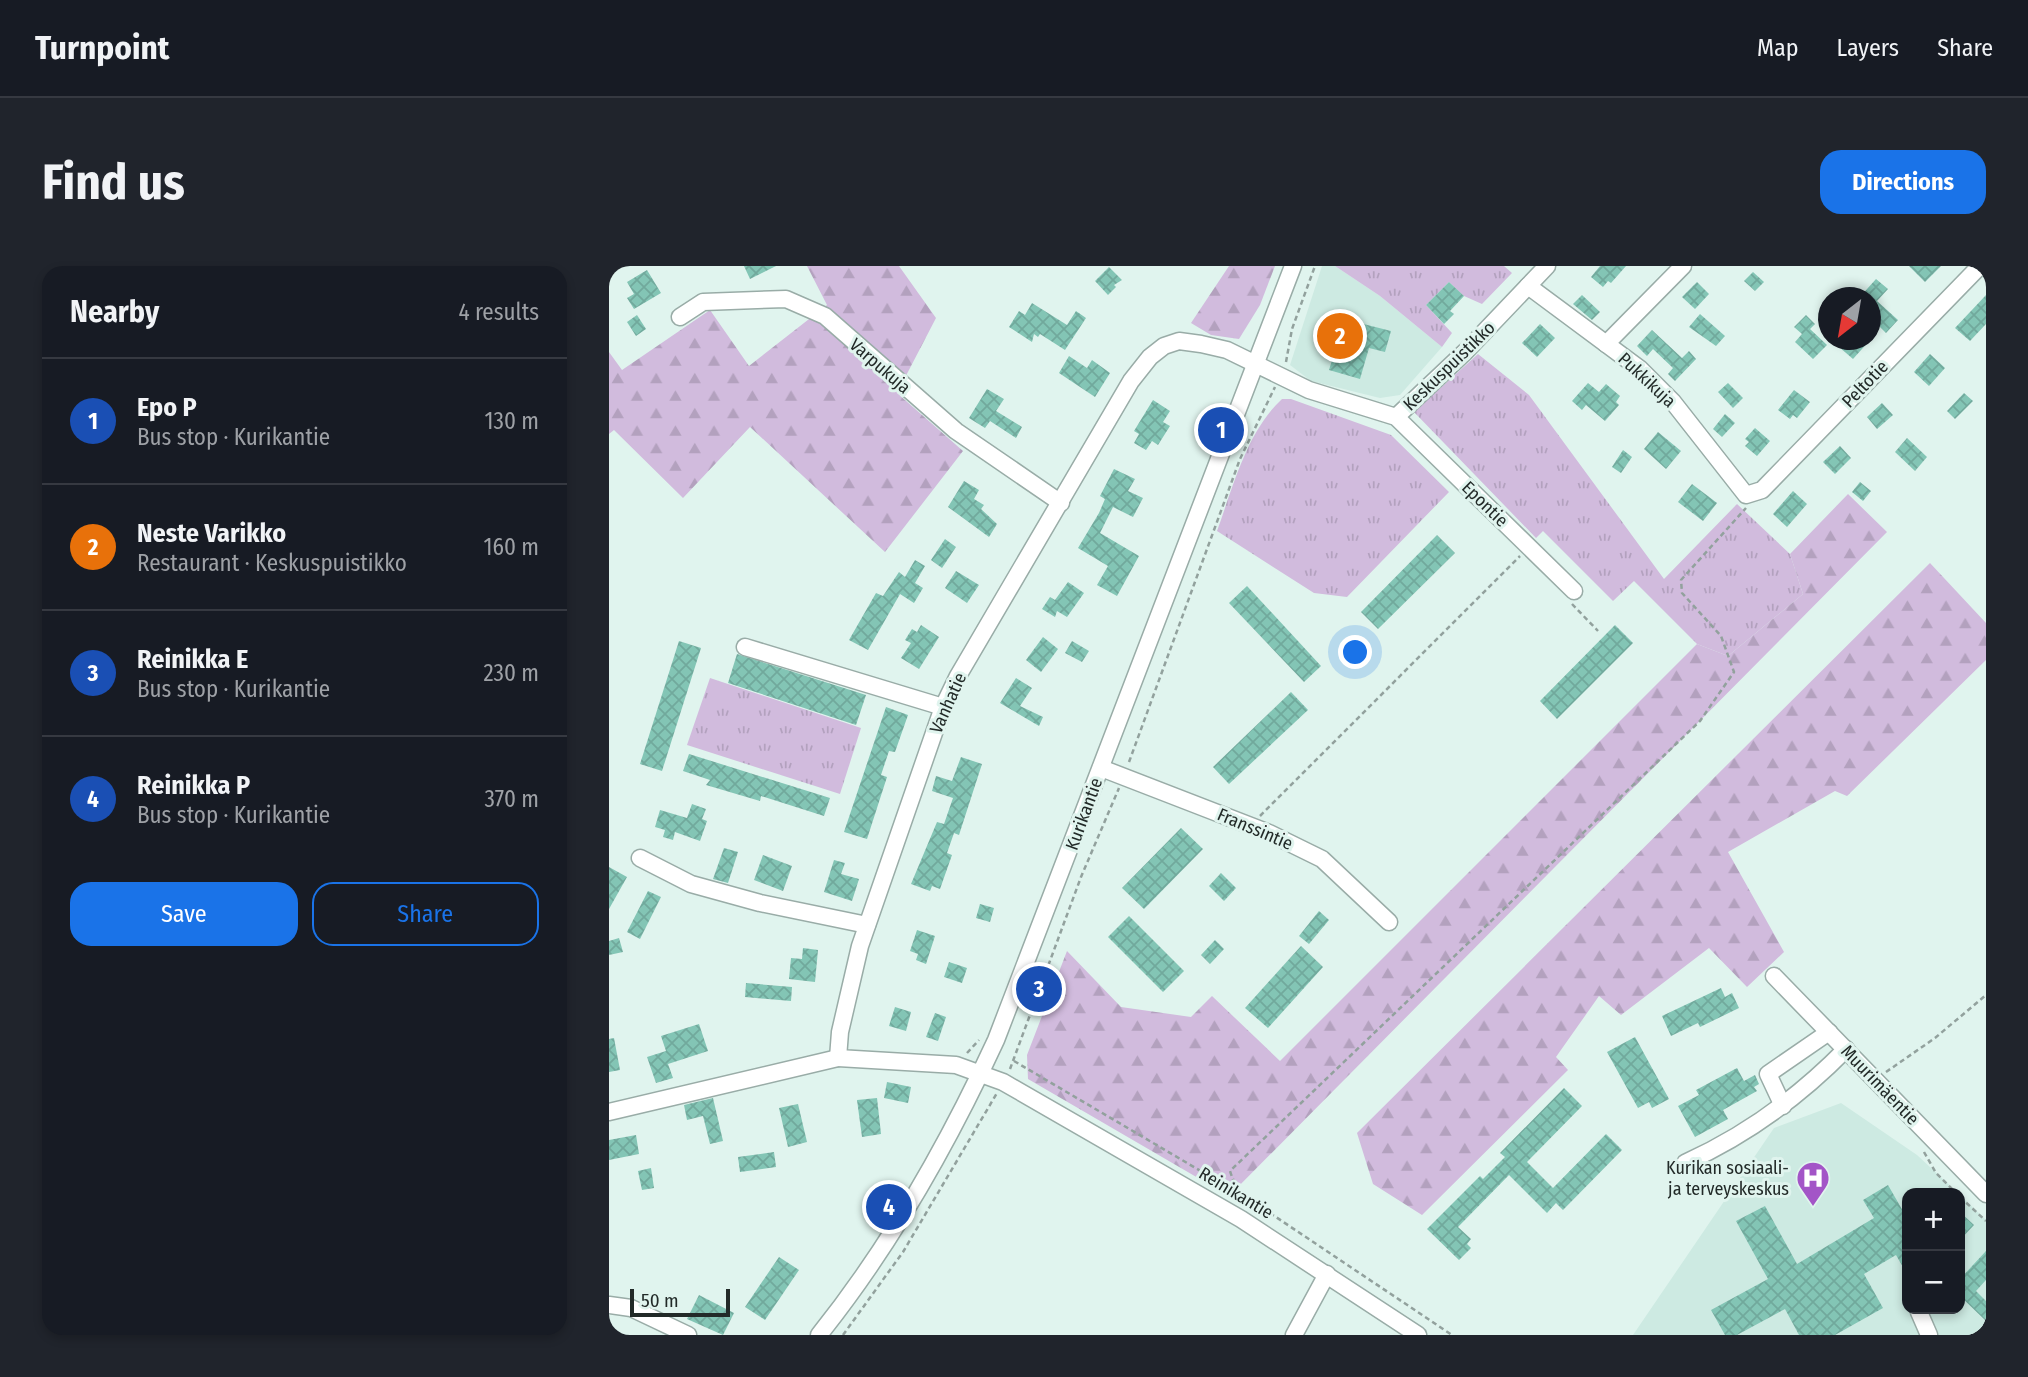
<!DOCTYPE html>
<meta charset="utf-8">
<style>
body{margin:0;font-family:"Fira Sans Condensed",sans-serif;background:#20242c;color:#f1f3f6}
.controls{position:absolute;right:21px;bottom:21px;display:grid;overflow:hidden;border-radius:14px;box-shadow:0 4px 10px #0003}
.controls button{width:63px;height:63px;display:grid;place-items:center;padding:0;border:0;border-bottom:2px solid #363941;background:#171b24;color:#f1f3f6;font:35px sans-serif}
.compass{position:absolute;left:1209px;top:21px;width:63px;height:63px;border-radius:50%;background:#171b24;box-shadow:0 4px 10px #0003;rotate:211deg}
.scale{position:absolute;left:21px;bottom:18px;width:100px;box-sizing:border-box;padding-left:7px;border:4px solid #222a28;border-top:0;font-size:19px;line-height:24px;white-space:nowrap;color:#222a28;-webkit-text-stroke:5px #e0f4ee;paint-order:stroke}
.you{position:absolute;left:747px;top:387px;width:24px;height:24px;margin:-18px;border:5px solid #fff;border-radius:50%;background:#1a73e8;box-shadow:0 0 0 10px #1a73e833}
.badge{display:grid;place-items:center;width:46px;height:46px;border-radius:50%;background:#1a73e8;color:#fff;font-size:23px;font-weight:700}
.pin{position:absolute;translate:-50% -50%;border:4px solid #fff;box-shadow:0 2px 7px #0006}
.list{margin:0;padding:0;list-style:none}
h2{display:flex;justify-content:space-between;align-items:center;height:91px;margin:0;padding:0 28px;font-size:30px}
h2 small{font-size:23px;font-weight:400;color:#9ea1a6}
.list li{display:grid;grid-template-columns:46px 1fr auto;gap:21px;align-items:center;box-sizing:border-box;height:126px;padding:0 28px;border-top:2px solid #363941}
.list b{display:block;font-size:26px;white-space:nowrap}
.list p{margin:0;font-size:23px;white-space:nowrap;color:#9ea1a6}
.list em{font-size:23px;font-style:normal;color:#9ea1a6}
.actions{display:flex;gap:14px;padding:21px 28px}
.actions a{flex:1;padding:16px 0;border:2px solid #1a73e8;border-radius:21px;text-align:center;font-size:24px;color:#1a73e8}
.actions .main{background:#1a73e8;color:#fff}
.map{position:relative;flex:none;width:1377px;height:1069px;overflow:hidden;border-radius:21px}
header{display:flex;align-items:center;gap:42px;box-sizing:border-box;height:98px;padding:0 35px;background:#171b24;border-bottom:2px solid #363941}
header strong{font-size:33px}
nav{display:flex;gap:38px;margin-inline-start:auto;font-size:24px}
.intro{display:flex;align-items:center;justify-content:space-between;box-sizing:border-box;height:168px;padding:0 42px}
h1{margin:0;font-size:49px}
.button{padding:18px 32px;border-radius:21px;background:#1a73e8;color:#fff;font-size:24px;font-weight:700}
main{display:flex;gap:42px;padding:0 42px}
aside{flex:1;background:#171b24;border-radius:21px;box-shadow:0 4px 10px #0003}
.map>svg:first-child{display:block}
</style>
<header>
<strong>Turnpoint</strong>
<nav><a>Map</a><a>Layers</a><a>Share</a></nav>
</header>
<div class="intro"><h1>Find us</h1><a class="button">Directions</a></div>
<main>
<aside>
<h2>Nearby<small>4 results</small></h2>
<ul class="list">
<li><span class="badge" style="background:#1a4fb4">1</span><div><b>Epo P</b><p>Bus stop · Kurikantie</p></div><em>130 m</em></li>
<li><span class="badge" style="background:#e8710a">2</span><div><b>Neste Varikko</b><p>Restaurant · Keskuspuistikko</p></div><em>160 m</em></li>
<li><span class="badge" style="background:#1a4fb4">3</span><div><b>Reinikka E</b><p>Bus stop · Kurikantie</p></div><em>230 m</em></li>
<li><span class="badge" style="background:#1a4fb4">4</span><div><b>Reinikka P</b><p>Bus stop · Kurikantie</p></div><em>370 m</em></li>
</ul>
<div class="actions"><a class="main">Save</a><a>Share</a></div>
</aside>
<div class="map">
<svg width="1377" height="1069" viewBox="0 0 1377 1069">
<defs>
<pattern id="grass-tufts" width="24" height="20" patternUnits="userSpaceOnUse" patternTransform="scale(1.75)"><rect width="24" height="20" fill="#d1bbdd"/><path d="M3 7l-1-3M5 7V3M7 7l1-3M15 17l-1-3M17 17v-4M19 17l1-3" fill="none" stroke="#b3a1be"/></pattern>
<pattern id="forest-firs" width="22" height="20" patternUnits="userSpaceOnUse" patternTransform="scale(1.75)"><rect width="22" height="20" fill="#d1bbdd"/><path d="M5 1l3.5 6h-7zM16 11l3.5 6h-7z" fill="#b3a1be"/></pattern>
<pattern id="building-cross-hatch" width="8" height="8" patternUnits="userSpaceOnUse" patternTransform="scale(1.75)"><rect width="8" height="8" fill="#83c5b5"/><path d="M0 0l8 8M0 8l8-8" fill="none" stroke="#71a99c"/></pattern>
</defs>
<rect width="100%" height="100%" fill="#e0f4ee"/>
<!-- built -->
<g fill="#cdeae2">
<path d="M 713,0 L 726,0 L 771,30 L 833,81 L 791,129 L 771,132 L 702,115 L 681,99 Z"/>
<path d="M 1232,837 L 1308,889 L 1349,927 L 1298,927 L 1298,1043 L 1351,1043 L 1351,929 L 1377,954 L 1377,1069 L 1024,1069 L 1165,862 Z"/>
</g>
<!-- grass -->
<g fill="url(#grass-tufts)">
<path d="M 726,0 L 895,0 L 903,7 L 873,38 L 855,30 L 840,16 L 817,39 L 843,67 L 833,81 L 771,30 Z"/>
<path d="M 869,88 L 920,129 L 1055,313 L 1128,238 L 1181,288 L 1194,328 L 1119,390 L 1088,378 L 1025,315 L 1004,335 L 934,265 L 927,272 L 805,146 Z"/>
<path d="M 673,133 L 682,133 L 782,169 L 840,226 L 738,331 L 705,327 L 608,265 C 624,221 638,165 673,133 Z"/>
<path d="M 101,412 L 252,462 L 231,528 L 78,479 Z"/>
</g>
<!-- forest -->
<g fill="url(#forest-firs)">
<path d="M 198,0 L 290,0 L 327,52 L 288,127 L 354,185 L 276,286 L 141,161 L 74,232 L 5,164 L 0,168 L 0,86 L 13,104 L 101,44 L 140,100 L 218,39 Z"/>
<path d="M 620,0 L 666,0 L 651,39 L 630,73 L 602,69 L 582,57 Z"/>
<path d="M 1239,228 L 1278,266 L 620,930 L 419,813 L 418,789 L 458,685 L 512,741 L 582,751 L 603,730 L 671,795 L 1088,378 L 1119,390 L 1194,328 L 1181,288 Z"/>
<path d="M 1321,297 L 1377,357 L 1377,394 L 1238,530 L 1226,525 L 1119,586 L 1175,686 L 1138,721 L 1100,682 L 1012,749 L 990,730 L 947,791 L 959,804 L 813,949 L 764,918 L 748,867 Z"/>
</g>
<!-- building -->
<g fill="url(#building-cross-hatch)">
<path d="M 135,0 L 167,0 L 141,13 Z"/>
<path d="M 991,0 L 1017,0 L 1002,17 L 999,15 L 994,21 L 982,11 Z"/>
<path d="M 1300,0 L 1332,0 L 1316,16 Z"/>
<path d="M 500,1 L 513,14 L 505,19 L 507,21 L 499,29 L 486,15 Z"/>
<path d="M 38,4 L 52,27 L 25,43 L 18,32 L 25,28 L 18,16 Z"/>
<path d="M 1144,6 L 1155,16 L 1146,25 L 1135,15 Z"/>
<path d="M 1267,13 L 1279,23 L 1268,35 L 1289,54 L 1277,67 L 1262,52 L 1262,32 L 1250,32 Z"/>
<path d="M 840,16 L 855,30 L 841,45 L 845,48 L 835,58 L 817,39 Z"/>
<path d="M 1088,16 L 1100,28 L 1086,43 L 1073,31 Z"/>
<path d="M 973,29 L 991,46 L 983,54 L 964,38 Z"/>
<path d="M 1377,29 L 1377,58 L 1361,75 L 1346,62 Z"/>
<path d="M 423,37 L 458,59 L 467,45 L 477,52 L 456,84 L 431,68 L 429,71 L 425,68 L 423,76 L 400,61 L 410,45 L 416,49 Z"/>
<path d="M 1091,48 L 1116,70 L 1107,80 L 1080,61 Z"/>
<path d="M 28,49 L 37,63 L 27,70 L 18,56 Z"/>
<path d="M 1197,49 L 1206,58 L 1201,63 L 1218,79 L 1204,93 L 1186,76 L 1193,68 L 1185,61 Z"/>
<path d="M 727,51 L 782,65 L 776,86 L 760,82 L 751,113 L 720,104 L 728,78 L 720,76 Z"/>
<path d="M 931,58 L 946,72 L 928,91 L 913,77 Z"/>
<path d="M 1043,64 L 1073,92 L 1080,85 L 1087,93 L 1066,115 L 1059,108 L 1064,102 L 1044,83 L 1038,90 L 1028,80 Z"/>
<path d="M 1222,74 L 1261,74 L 1244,93 Z"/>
<path d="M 1321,88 L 1336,102 L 1320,120 L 1305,106 Z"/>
<path d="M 460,90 L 478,102 L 483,94 L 501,107 L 486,131 L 450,107 Z"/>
<path d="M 979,117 L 990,126 L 997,118 L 1011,130 L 1007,136 L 1010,139 L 996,155 L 977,139 L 973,144 L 963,135 Z"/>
<path d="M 1119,117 L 1134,132 L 1124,142 L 1109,126 Z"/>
<path d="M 378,123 L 395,133 L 387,145 L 413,161 L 407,172 L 381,155 L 376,162 L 360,152 Z"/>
<path d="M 1185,124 L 1201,136 L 1188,152 L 1184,149 L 1181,153 L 1169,144 Z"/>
<path d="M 1355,127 L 1364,135 L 1346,153 L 1338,145 Z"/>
<path d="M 544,134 L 561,145 L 554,156 L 561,160 L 549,179 L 543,175 L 537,184 L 525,177 L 530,168 L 525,165 Z"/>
<path d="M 1273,137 L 1284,149 L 1268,163 L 1258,151 Z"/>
<path d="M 1116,148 L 1126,157 L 1113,171 L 1104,163 Z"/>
<path d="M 1146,162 L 1161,175 L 1148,190 L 1136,180 L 1140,176 L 1136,173 Z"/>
<path d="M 1049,166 L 1072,185 L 1057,203 L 1035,183 Z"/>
<path d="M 1298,172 L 1318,191 L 1306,205 L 1286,186 Z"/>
<path d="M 1231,180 L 1242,192 L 1226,208 L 1214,196 Z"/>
<path d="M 1014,184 L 1023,191 L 1012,207 L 1003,201 Z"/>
<path d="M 505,203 L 526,213 L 519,225 L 534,232 L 524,251 L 504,241 L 491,267 L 530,290 L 508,330 L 488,319 L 499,300 L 469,282 L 490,247 L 496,233 L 491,230 Z"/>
<path d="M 355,215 L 370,224 L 365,233 L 375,239 L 372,243 L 388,258 L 380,271 L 339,241 Z"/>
<path d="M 1251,216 L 1262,225 L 1254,235 L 1243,226 Z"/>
<path d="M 1083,218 L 1108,237 L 1094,255 L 1069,236 Z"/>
<path d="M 1184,225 L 1198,238 L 1178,261 L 1164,248 Z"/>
<path d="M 828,269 L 846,287 L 769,363 L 752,346 Z"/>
<path d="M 336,273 L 347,281 L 333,302 L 322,294 Z"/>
<path d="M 306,294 L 316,300 L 306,317 L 314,322 L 305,337 L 291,328 L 259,384 L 240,374 L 267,327 L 274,330 L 290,306 L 296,311 Z"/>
<path d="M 347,305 L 370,319 L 358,337 L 336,322 Z"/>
<path d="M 459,316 L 475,327 L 458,351 L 448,345 L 446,351 L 433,343 L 441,331 L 446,334 Z"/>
<path d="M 638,320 L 712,400 L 695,416 L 620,337 Z"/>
<path d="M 312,359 L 330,371 L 310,403 L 292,392 L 302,377 L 296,374 L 303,363 L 308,366 Z"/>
<path d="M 1006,359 L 1024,377 L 948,453 L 931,435 Z"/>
<path d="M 434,371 L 449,383 L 432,406 L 417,394 Z"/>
<path d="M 70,375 L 92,382 L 53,505 L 31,498 Z"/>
<path d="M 463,375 L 480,385 L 473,396 L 456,387 Z"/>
<path d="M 128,388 L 257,429 L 247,459 L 119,417 Z"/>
<path d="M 407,412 L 423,422 L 411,440 L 434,451 L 430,460 L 391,437 Z"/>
<path d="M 682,426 L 699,444 L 620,518 L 604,501 Z"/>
<path d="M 277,441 L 299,449 L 286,486 L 280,485 L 272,509 L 278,511 L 258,573 L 235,566 Z"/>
<path d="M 80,488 L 221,532 L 215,550 L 152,530 L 151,535 L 97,519 L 101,514 L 74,505 Z"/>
<path d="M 352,491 L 373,498 L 350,569 L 345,567 L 338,587 L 343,589 L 331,623 L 323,620 L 321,625 L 302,618 L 328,556 L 335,558 L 344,532 L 323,525 L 327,510 L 343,515 Z"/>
<path d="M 83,538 L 97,543 L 93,553 L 98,555 L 91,575 L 66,566 L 64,574 L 54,571 L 56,564 L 46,561 L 51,544 L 78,552 Z"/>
<path d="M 572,562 L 594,583 L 535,643 L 513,622 Z"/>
<path d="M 115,582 L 129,586 L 119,617 L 104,613 Z"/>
<path d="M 154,589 L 183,600 L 174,625 L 145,614 Z"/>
<path d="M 225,594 L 236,597 L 232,608 L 250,613 L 243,635 L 215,626 Z"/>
<path d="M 0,601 L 18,611 L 0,643 Z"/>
<path d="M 612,607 L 627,622 L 615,635 L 600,620 Z"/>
<path d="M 39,625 L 52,631 L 31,673 L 18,666 Z"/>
<path d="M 371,638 L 385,642 L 381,656 L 367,652 Z"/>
<path d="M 710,645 L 720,654 L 700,678 L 690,670 Z"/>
<path d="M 520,650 L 575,705 L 554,726 L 499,671 Z"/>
<path d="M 308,664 L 326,670 L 317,698 L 307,694 L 309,688 L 301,685 Z"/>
<path d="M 10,672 L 14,686 L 0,689 L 0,675 Z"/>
<path d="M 606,674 L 615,683 L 601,698 L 592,689 Z"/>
<path d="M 692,680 L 714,701 L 659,762 L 636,742 Z"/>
<path d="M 194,682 L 209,684 L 206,716 L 180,713 L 182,692 L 193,693 Z"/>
<path d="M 340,696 L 358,702 L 353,717 L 335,711 Z"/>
<path d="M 137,717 L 183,721 L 182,735 L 136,731 Z"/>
<path d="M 1112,722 L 1116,731 L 1123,727 L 1130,742 L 1091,761 L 1089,757 L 1062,770 L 1053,750 Z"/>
<path d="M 286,741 L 302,746 L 297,765 L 280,760 Z"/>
<path d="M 326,747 L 337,751 L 329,775 L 317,771 Z"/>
<path d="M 90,758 L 99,785 L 59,798 L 64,812 L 47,817 L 38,791 L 57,785 L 52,770 Z"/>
<path d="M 1026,771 L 1060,833 L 1043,842 L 1040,836 L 1029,842 L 998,786 Z"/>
<path d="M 5,772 L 11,804 L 0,806 L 0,773 Z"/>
<path d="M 1128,802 L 1135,815 L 1146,809 L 1150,818 L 1145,821 L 1148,825 L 1114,844 L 1119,853 L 1086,871 L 1069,840 L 1090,829 L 1087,824 Z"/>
<path d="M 278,816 L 302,821 L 299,837 L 275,832 Z"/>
<path d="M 955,822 L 973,840 L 918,896 L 944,922 L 997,868 L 1013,884 L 954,944 L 947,937 L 938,947 L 900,909 L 849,961 L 862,973 L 858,978 L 862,982 L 850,994 L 818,963 L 871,910 L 874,913 L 896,891 L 891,887 Z"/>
<path d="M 104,832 L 114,875 L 101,878 L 94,850 L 78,854 L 75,839 Z"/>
<path d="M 268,832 L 272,868 L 253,871 L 248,834 Z"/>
<path d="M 189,838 L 198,876 L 179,881 L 170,842 Z"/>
<path d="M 27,869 L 30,888 L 0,894 L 0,874 Z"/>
<path d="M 165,886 L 167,901 L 131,906 L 129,891 Z"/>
<path d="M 42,902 L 45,922 L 33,924 L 29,905 Z"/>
<path d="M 1279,919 L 1298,952 L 1298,1008 L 1287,989 L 1255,1008 L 1274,1042 L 1226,1069 L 1190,1069 L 1176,1043 L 1128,1069 L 1116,1069 L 1102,1044 L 1159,1013 L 1127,955 L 1156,940 L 1188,998 L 1265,952 L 1254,934 Z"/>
<path d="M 1351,946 L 1365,959 L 1351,974 Z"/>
<path d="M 1377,985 L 1377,1014 L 1367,1025 L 1377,1035 L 1377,1055 L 1351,1030 L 1351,1013 Z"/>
<path d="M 170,991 L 190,1004 L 156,1054 L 136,1041 Z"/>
<path d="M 90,1029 L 125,1047 L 114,1069 L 78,1053 Z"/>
</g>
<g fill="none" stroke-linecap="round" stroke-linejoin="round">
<defs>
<g id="minor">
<path d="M 919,20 L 1031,103 L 1064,136 L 1137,229 L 1153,224 L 1371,0"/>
<path d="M 71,51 L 94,36 L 177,33 L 216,50 L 347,165 L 452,237"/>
<path d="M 997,78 L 1074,0"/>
<path d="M 787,151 L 857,85 L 938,0"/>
<path d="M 136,381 L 334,441"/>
<path d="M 492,502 L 660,567 L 713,593 L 780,656"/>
<path d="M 31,592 L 82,618 L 151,637 L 258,659"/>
<path d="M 1165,710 L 1377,928"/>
<path d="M 1174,840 L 1159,808 L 1220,766"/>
<path d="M 0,846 L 229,792"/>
<path d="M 1076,897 C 1138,869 1189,832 1237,783"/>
<path d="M 0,1039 L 22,1042 L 79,1069"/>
<path d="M 1310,1046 L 1320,1069"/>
<path d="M 210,1069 C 282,979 339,878 387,774 L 684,0"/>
<path d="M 685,1069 L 718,1008"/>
<path d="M 809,1069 L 632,953 L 394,816 L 347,799 L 229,792 L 231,766 L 251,680 L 334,441 L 349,410 L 522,115 L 541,91 L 555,80 L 570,75 L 592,78 L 618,84 L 700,124 L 787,151 L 965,325"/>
</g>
</defs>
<!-- minor casing -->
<use href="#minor" stroke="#99aca7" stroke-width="19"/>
<!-- path -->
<g stroke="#92a19d" stroke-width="2.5" stroke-dasharray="5 3.5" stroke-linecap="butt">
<path d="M 677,96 L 683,63 L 706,0"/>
<path d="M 963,338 L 989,365"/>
<path d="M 520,496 L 631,193 L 666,121"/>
<path d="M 651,550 L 911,290"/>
<path d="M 358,787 L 370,774"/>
<path d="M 405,795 L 646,937 L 843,1069"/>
<path d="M 401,803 L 472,611 L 510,522"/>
<path d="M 1277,806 L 1326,772 L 1377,729"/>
<path d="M 1315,886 L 1327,907 L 1347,927"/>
<path d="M 628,926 L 621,905 L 1091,455 L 1125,406 L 1112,370 L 1073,327 L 1072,314 L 1137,242"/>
<path d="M 1351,931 L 1377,955"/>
<path d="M 234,1069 L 294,986 L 388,827"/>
</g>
<!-- minor -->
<use href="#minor" stroke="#fff" stroke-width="16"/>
</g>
<!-- icons -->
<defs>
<symbol id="hospital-pin" viewBox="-11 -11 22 30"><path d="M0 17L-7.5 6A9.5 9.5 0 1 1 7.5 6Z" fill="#a355c7" stroke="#e0f4ee"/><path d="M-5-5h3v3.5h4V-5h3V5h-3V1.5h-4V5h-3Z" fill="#fff"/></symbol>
</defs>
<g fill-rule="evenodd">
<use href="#hospital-pin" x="1185" y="893" width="38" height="52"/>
</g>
<g text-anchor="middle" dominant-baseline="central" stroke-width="6" stroke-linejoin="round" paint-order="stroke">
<!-- street labels -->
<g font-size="18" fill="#222a28" stroke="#e0f4ee">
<text transform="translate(271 100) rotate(41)">Varpukuja</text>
<text transform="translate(840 100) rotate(-44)">Keskuspuistikko</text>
<text transform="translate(1038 114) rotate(43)">Pukkikuja</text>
<text transform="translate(1256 118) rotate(-46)">Peltotie</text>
<text transform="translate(876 238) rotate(44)">Epontie</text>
<text transform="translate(339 437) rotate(-66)">Vanhatie</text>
<text transform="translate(475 548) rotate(-70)">Kurikantie</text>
<text transform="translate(646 563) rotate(23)">Franssintie</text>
<text transform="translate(1271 819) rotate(46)">Muurimäentie</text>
<text transform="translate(627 927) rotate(31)">Reinikantie</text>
</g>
<!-- poi labels -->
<g font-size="18" fill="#222a28" stroke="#e0f4ee" text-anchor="end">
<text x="1180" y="902">Kurikan sosiaali-<tspan x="1180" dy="21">ja terveyskeskus</tspan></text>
</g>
</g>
</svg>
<div class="controls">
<button>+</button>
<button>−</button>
</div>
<svg class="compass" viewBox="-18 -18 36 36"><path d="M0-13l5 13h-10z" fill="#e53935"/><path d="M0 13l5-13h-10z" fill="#9ea1a6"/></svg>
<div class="scale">50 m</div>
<div class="you"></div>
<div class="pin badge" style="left:612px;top:164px;background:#1a4fb4">1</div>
<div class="pin badge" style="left:731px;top:70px;background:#e8710a">2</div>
<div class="pin badge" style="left:430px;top:723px;background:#1a4fb4">3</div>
<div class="pin badge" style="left:280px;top:941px;background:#1a4fb4">4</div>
</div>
</main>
